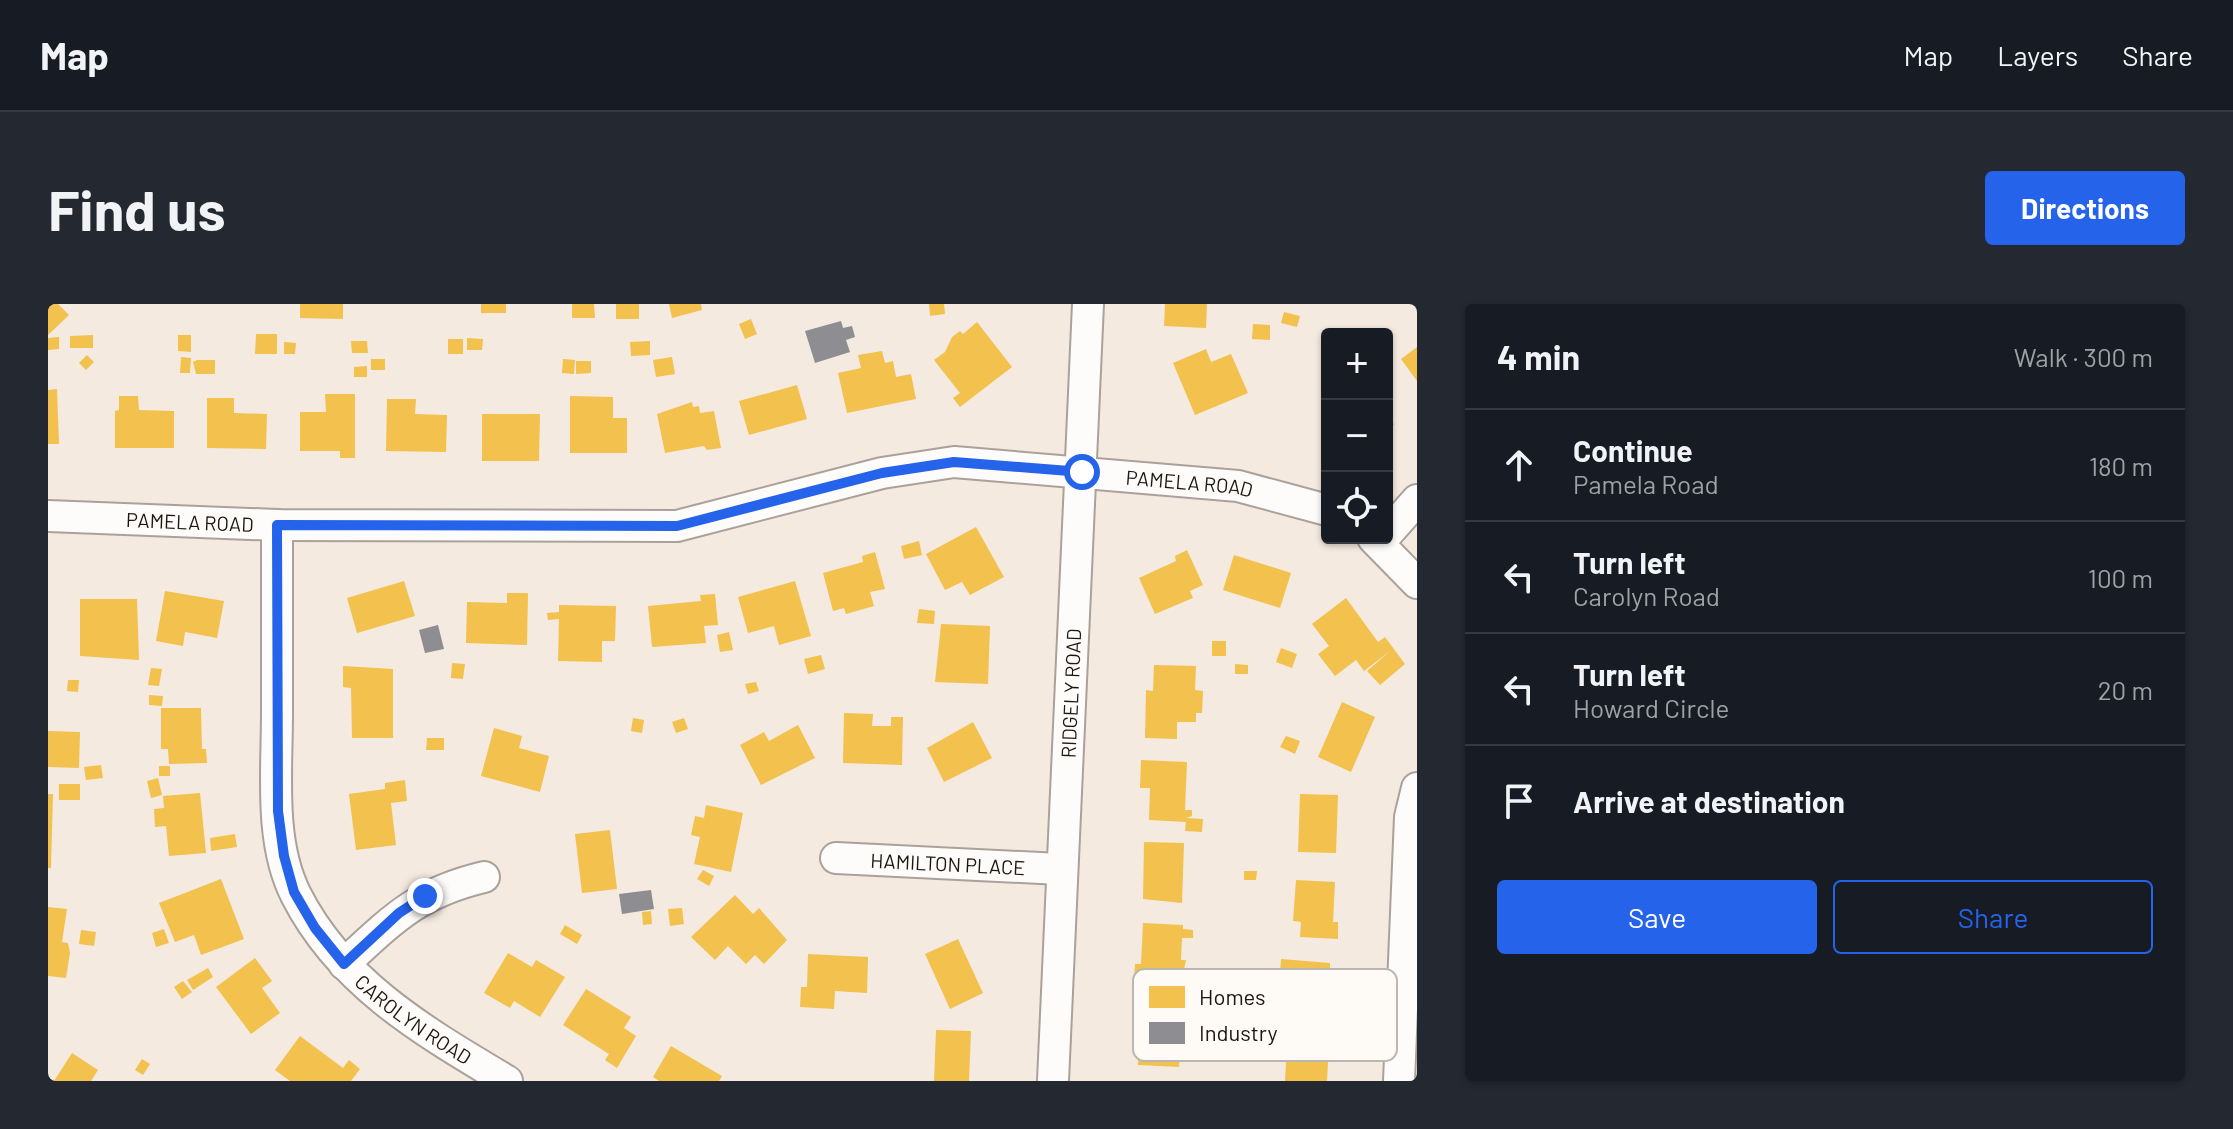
<!DOCTYPE html>
<meta charset="utf-8">
<style>
body{margin:0;font-family:Barlow,sans-serif;background:#242831;color:#f1f3f6}
.controls{position:absolute;right:24px;top:24px;display:grid;overflow:hidden;border-radius:8px;box-shadow:0 2px 6px #0004}
.controls button{width:72px;height:72px;display:grid;place-items:center;padding:0;border:0;border-bottom:2px solid #363941;background:#171b24;color:#f1f3f6;font:40px sans-serif}
.stop{position:absolute;width:24px;height:24px;margin:-18px;border:6px solid #2563eb;border-radius:50%;background:#fff}
.stop.end{background:#2563eb;border-color:#fff;box-shadow:0 2px 8px #0008}
.list{margin:0;padding:0;list-style:none}
h2{display:flex;justify-content:space-between;align-items:center;height:104px;margin:0;padding:0 32px;font-size:34px}
h2 small{font-size:26px;font-weight:400;color:#9ea1a6}
.list li{display:grid;grid-template-columns:52px 1fr auto;gap:24px;align-items:center;box-sizing:border-box;height:112px;padding:0 32px;border-top:2px solid #363941}
.list b{display:block;font-size:30px;white-space:nowrap}
.list p{margin:0;font-size:26px;white-space:nowrap;color:#9ea1a6}
.list em{font-size:26px;font-style:normal;color:#9ea1a6}
.actions{display:flex;gap:16px;padding:24px 32px}
.actions a{flex:1;padding:18px 0;border:2px solid #2563eb;border-radius:8px;text-align:center;font-size:28px;color:#2563eb}
.actions .main{background:#2563eb;color:#fff}
.icon{flex:none;width:44px;height:44px;fill:none;stroke:currentColor;stroke-width:2;stroke-linecap:round;stroke-linejoin:round}
.map{position:relative;flex:none;width:1369px;height:777px;overflow:hidden;border-radius:8px}
header{display:flex;align-items:center;gap:48px;box-sizing:border-box;height:112px;padding:0 40px;background:#171b24;border-bottom:2px solid #363941}
header strong{font-size:38px}
nav{display:flex;gap:44px;margin-inline-start:auto;font-size:28px}
.intro{display:flex;align-items:center;justify-content:space-between;box-sizing:border-box;height:192px;padding:0 48px}
h1{margin:0;font-size:56px}
.button{padding:20px 36px;border-radius:8px;background:#2563eb;color:#fff;font-size:28px;font-weight:700}
main{display:flex;gap:48px;padding:0 48px}
aside{flex:1;background:#171b24;border-radius:8px;box-shadow:0 2px 6px #0004}
.map>svg:first-child{display:block}
</style>
<header>
<strong>Map</strong>
<nav><a>Map</a><a>Layers</a><a>Share</a></nav>
</header>
<div class="intro"><h1>Find us</h1><a class="button">Directions</a></div>
<main>
<div class="map">
<svg width="1369" height="777" viewBox="0 0 1369 777">
<rect width="100%" height="100%" fill="#f4eae0"/>
<!-- homes -->
<g fill="#f2c14e">
<path d="M 0,0 L 10,0 L 21,11 L 0,31 Z"/>
<path d="M 252,0 L 295,0 L 295,15 L 252,14 Z"/>
<rect x="433" y="0" width="25" height="9"/>
<path d="M 524,0 L 546,0 L 547,14 L 524,14 Z"/>
<rect x="568" y="0" width="23" height="15"/>
<path d="M 621,0 L 653,0 L 654,6 L 624,14 Z"/>
<path d="M 881,0 L 896,0 L 897,10 L 882,12 Z"/>
<path d="M 1117,0 L 1159,0 L 1158,24 L 1116,22 Z"/>
<path d="M 1236,8 L 1252,12 L 1249,23 L 1233,19 Z"/>
<path d="M 703,15 L 709,30 L 697,35 L 691,20 Z"/>
<path d="M 929,18 L 964,63 L 912,103 L 905,94 L 912,89 L 886,56 L 897,48 L 904,33 L 912,27 L 915,30 Z"/>
<path d="M 1205,20 L 1222,21 L 1222,36 L 1204,35 Z"/>
<path d="M 208,30 L 229,30 L 229,50 L 207,50 Z"/>
<path d="M 45,31 L 45,44 L 22,44 L 22,32 Z"/>
<path d="M 130,31 L 143,31 L 143,48 L 130,47 Z"/>
<path d="M 11,33 L 11,45 L 0,46 L 0,34 Z"/>
<path d="M 419,34 L 435,35 L 434,46 L 419,46 Z"/>
<rect x="400" y="35" width="15" height="15"/>
<path d="M 303,37 L 319,37 L 320,49 L 304,49 Z"/>
<path d="M 602,37 L 602,51 L 583,52 L 582,38 Z"/>
<path d="M 236,38 L 248,39 L 247,50 L 236,50 Z"/>
<path d="M 1369,43 L 1369,77 L 1353,55 Z"/>
<path d="M 1158,45 L 1163,58 L 1183,50 L 1200,89 L 1147,111 L 1125,59 Z"/>
<path d="M 834,47 L 837,59 L 845,57 L 848,73 L 863,70 L 868,95 L 799,109 L 790,69 L 813,64 L 810,51 Z"/>
<path d="M 39,51 L 46,58 L 38,66 L 31,59 Z"/>
<path d="M 133,53 L 143,54 L 142,69 L 132,69 Z"/>
<path d="M 624,53 L 627,70 L 608,73 L 605,56 Z"/>
<rect x="323" y="55" width="14" height="11"/>
<path d="M 515,55 L 527,56 L 526,70 L 514,69 Z"/>
<path d="M 149,56 L 167,56 L 167,70 L 148,70 L 145,58 Z"/>
<path d="M 528,57 L 543,57 L 543,69 L 528,70 Z"/>
<path d="M 319,62 L 319,73 L 306,73 L 306,63 Z"/>
<path d="M 749,81 L 759,115 L 701,131 L 691,97 Z"/>
<path d="M 9,85 L 11,140 L 0,140 L 0,86 Z"/>
<path d="M 277,90 L 307,90 L 307,154 L 292,154 L 292,147 L 252,147 L 252,108 L 278,108 Z"/>
<path d="M 71,92 L 90,92 L 91,106 L 126,107 L 126,144 L 67,144 L 67,107 L 71,106 Z"/>
<path d="M 522,92 L 565,93 L 565,114 L 579,114 L 579,149 L 522,149 Z"/>
<path d="M 159,94 L 186,94 L 186,109 L 219,110 L 218,145 L 159,144 Z"/>
<path d="M 339,95 L 368,95 L 367,110 L 399,111 L 398,148 L 338,147 Z"/>
<path d="M 644,98 L 645,103 L 651,102 L 652,109 L 666,107 L 673,144 L 659,146 L 656,142 L 617,149 L 609,110 Z"/>
<path d="M 1339,98 L 1346,121 L 1339,123 Z"/>
<path d="M 434,110 L 492,110 L 491,157 L 434,157 Z"/>
<path d="M 928,223 L 956,273 L 922,291 L 914,278 L 897,286 L 878,250 Z"/>
<path d="M 871,237 L 874,251 L 856,255 L 853,242 Z"/>
<path d="M 1139,246 L 1155,281 L 1142,287 L 1145,294 L 1107,310 L 1091,274 L 1128,257 L 1127,252 Z"/>
<path d="M 827,248 L 837,285 L 822,288 L 826,302 L 798,310 L 796,304 L 785,307 L 775,269 L 815,258 L 814,252 Z"/>
<path d="M 1186,251 L 1243,269 L 1232,304 L 1175,286 Z"/>
<path d="M 356,277 L 367,312 L 309,329 L 299,294 Z"/>
<path d="M 747,277 L 763,332 L 731,341 L 726,322 L 700,329 L 690,293 Z"/>
<path d="M 117,287 L 176,297 L 169,334 L 137,328 L 135,342 L 108,337 Z"/>
<path d="M 459,289 L 480,289 L 479,341 L 418,339 L 419,298 L 459,299 Z"/>
<path d="M 667,290 L 670,321 L 656,322 L 658,339 L 604,343 L 600,302 L 653,297 L 652,291 Z"/>
<path d="M 1298,294 L 1330,338 L 1337,333 L 1357,360 L 1332,381 L 1319,367 L 1342,347 L 1316,367 L 1308,356 L 1287,372 L 1270,350 L 1281,342 L 1264,320 Z"/>
<path d="M 32,295 L 89,295 L 91,356 L 32,352 Z"/>
<path d="M 511,301 L 568,302 L 567,337 L 554,337 L 554,358 L 510,357 L 511,315 L 500,316 L 499,309 L 511,308 Z"/>
<path d="M 871,305 L 887,307 L 886,320 L 869,319 Z"/>
<path d="M 893,320 L 942,322 L 940,380 L 887,378 Z"/>
<path d="M 681,328 L 685,346 L 672,348 L 669,331 Z"/>
<rect x="1164" y="337" width="14" height="15"/>
<path d="M 1233,344 L 1249,350 L 1244,364 L 1228,358 Z"/>
<path d="M 773,351 L 777,365 L 760,370 L 756,355 Z"/>
<path d="M 404,359 L 417,360 L 415,375 L 403,374 Z"/>
<path d="M 1187,360 L 1200,361 L 1200,370 L 1187,370 Z"/>
<path d="M 1106,361 L 1148,362 L 1147,386 L 1155,387 L 1154,409 L 1148,409 L 1148,418 L 1129,418 L 1129,435 L 1097,434 L 1098,386 L 1105,387 Z"/>
<path d="M 295,362 L 345,365 L 345,434 L 304,434 L 303,384 L 295,383 Z"/>
<path d="M 103,364 L 114,365 L 111,382 L 100,381 Z"/>
<path d="M 20,376 L 31,376 L 30,388 L 19,387 Z"/>
<path d="M 708,378 L 711,387 L 700,390 L 697,380 Z"/>
<path d="M 101,391 L 115,392 L 114,402 L 101,401 Z"/>
<path d="M 1294,398 L 1327,413 L 1303,468 L 1270,453 Z"/>
<path d="M 113,404 L 153,404 L 154,445 L 158,445 L 159,459 L 121,460 L 120,445 L 113,445 Z"/>
<path d="M 796,409 L 825,410 L 824,422 L 843,422 L 843,413 L 855,413 L 854,461 L 795,459 Z"/>
<path d="M 585,414 L 596,416 L 594,429 L 583,427 Z"/>
<path d="M 636,414 L 640,425 L 628,429 L 624,418 Z"/>
<path d="M 925,418 L 944,454 L 896,478 L 879,444 Z"/>
<path d="M 750,421 L 767,454 L 713,481 L 692,441 L 716,428 L 721,437 Z"/>
<path d="M 446,424 L 474,432 L 471,444 L 501,452 L 492,488 L 433,472 Z"/>
<path d="M 0,427 L 32,428 L 31,464 L 0,463 Z"/>
<path d="M 1238,432 L 1252,437 L 1247,450 L 1232,443 Z"/>
<path d="M 379,434 L 396,434 L 396,446 L 378,446 Z"/>
<path d="M 1093,456 L 1139,458 L 1137,506 L 1144,506 L 1144,512 L 1138,514 L 1155,515 L 1154,528 L 1137,527 L 1138,518 L 1101,516 L 1102,484 L 1092,484 Z"/>
<path d="M 53,461 L 55,474 L 38,476 L 36,463 Z"/>
<rect x="111" y="462" width="11" height="10"/>
<path d="M 110,474 L 114,491 L 103,494 L 99,477 Z"/>
<path d="M 357,476 L 359,497 L 343,499 L 348,541 L 308,546 L 301,490 L 337,485 L 337,479 Z"/>
<rect x="11" y="480" width="21" height="16"/>
<path d="M 152,489 L 158,549 L 121,552 L 118,522 L 107,523 L 106,505 L 116,504 L 115,492 Z"/>
<path d="M 0,490 L 5,490 L 3,564 L 0,564 Z"/>
<path d="M 1252,490 L 1290,491 L 1288,549 L 1250,548 Z"/>
<path d="M 658,501 L 695,509 L 683,568 L 646,560 L 652,533 L 643,531 L 647,512 L 656,514 Z"/>
<path d="M 562,526 L 569,585 L 534,589 L 527,530 Z"/>
<path d="M 187,530 L 189,543 L 163,547 L 162,534 Z"/>
<path d="M 1096,538 L 1136,539 L 1134,599 L 1095,595 Z"/>
<path d="M 655,566 L 666,572 L 661,582 L 649,575 Z"/>
<path d="M 1196,567 L 1209,567 L 1208,576 L 1196,576 Z"/>
<path d="M 173,575 L 196,635 L 153,651 L 146,631 L 127,638 L 111,599 Z"/>
<path d="M 1248,576 L 1287,578 L 1285,618 L 1290,618 L 1290,635 L 1252,633 L 1253,618 L 1245,617 Z"/>
<path d="M 687,591 L 705,610 L 711,604 L 739,636 L 716,660 L 707,651 L 698,660 L 680,642 L 667,656 L 643,633 Z"/>
<path d="M 0,603 L 19,605 L 14,638 L 20,639 L 22,649 L 18,674 L 0,672 Z"/>
<path d="M 634,604 L 636,620 L 622,622 L 620,605 Z"/>
<path d="M 603,607 L 604,620 L 595,621 L 594,608 Z"/>
<path d="M 1095,619 L 1135,621 L 1135,625 L 1145,626 L 1145,634 L 1134,634 L 1133,656 L 1138,656 L 1134,675 L 1086,675 L 1087,660 L 1093,660 Z"/>
<path d="M 517,621 L 534,631 L 529,640 L 512,630 Z"/>
<path d="M 116,625 L 121,639 L 108,643 L 104,629 Z"/>
<path d="M 33,626 L 48,628 L 46,642 L 31,640 Z"/>
<path d="M 910,635 L 935,689 L 902,705 L 877,650 Z"/>
<path d="M 460,649 L 484,663 L 488,656 L 517,673 L 492,713 L 466,697 L 462,704 L 436,689 Z"/>
<path d="M 760,650 L 820,653 L 819,689 L 787,687 L 786,705 L 752,703 L 753,683 L 759,683 Z"/>
<path d="M 207,654 L 224,677 L 214,684 L 232,709 L 203,730 L 168,683 Z"/>
<path d="M 1233,655 L 1282,659 L 1282,720 L 1244,718 L 1245,687 L 1231,686 Z"/>
<path d="M 160,664 L 165,673 L 145,686 L 139,676 Z"/>
<path d="M 135,677 L 144,688 L 134,695 L 126,683 Z"/>
<path d="M 538,685 L 583,713 L 576,724 L 588,732 L 569,764 L 557,756 L 561,750 L 515,721 Z"/>
<path d="M 1092,701 L 1149,703 L 1147,747 L 1132,746 L 1131,763 L 1090,761 Z"/>
<path d="M 888,726 L 923,727 L 921,777 L 886,777 Z"/>
<path d="M 252,732 L 295,764 L 301,756 L 312,765 L 303,777 L 242,777 L 227,766 Z"/>
<path d="M 1239,739 L 1281,741 L 1279,777 L 1237,777 Z"/>
<path d="M 623,742 L 674,772 L 671,777 L 611,777 L 605,773 Z"/>
<path d="M 24,749 L 50,766 L 43,777 L 6,777 Z"/>
<path d="M 94,755 L 102,760 L 95,771 L 87,766 Z"/>
</g>
<!-- industry -->
<g fill="#8d8d92">
<path d="M 793,17 L 795,24 L 804,22 L 807,33 L 798,36 L 802,48 L 767,59 L 757,27 Z"/>
<path d="M 390,321 L 396,345 L 377,349 L 371,326 Z"/>
<path d="M 603,586 L 606,605 L 574,610 L 571,590 Z"/>
</g>
<g fill="none" stroke-linecap="round" stroke-linejoin="round">
<defs>
<g id="minor">
<path id="s1" d="M 0,212 L 229,221 L 629,222 L 834,169 L 906,158 L 1190,182 L 1279,206"/>
<path id="s2" d="M 229,221 C 229,284 229,347 229,410 C 229,467 221,538 248,591 C 293,680 377,728 459,777"/>
<path d="M 1339,230 L 1369,196"/>
<path d="M 1325,234 L 1369,279"/>
<path id="s3" d="M 788,554 L 1012,565"/>
<path d="M 296,660 C 345,615 369,589 436,573"/>
<path id="s4" d="M 1005,777 L 1040,0"/>
<path d="M 1351,777 L 1362,513 L 1369,484"/>
</g>
</defs>
<!-- minor casing -->
<use href="#minor" stroke="#aaa19a" stroke-width="34"/>
<!-- minor -->
<use href="#minor" stroke="#fdfcfa" stroke-width="30"/>
</g>
<g fill="none" stroke-linecap="round" stroke-linejoin="round">
<!-- route -->
<path stroke="#2563eb" stroke-width="10" d="M 377,592 L 351,609 L 296,660 L 267,624 L 246,588 L 236,552 L 230,507 L 229,221 L 629,222 L 834,169 L 906,158 L 1034,168"/>
</g>
<g text-anchor="middle" dominant-baseline="central" stroke-width="8" stroke-linejoin="round" paint-order="stroke">
<!-- street labels -->
<g font-size="20" fill="#1e170f" stroke="#fefaf5">
<text stroke="none"><textPath href="#s1" startOffset="1150">PAMELA ROAD</textPath></text>
<text stroke="none"><textPath href="#s1" startOffset="142">PAMELA ROAD</textPath></text>
<text stroke="none"><textPath href="#s4" startOffset="388">RIDGELY ROAD</textPath></text>
<text stroke="none"><textPath href="#s3" startOffset="112">HAMILTON PLACE</textPath></text>
<text stroke="none"><textPath href="#s2" startOffset="546">CAROLYN ROAD</textPath></text>
</g>
</g>
<!-- legend -->
<rect x="1085" y="665" width="264" height="92" rx="12" fill="#fefaf5" stroke="#bbb6b0" stroke-width="2"/>
<rect x="1101" y="682" width="36" height="22" fill="#f2c14e"/>
<rect x="1101" y="718" width="36" height="22" fill="#8d8d92"/>
<g font-size="22" fill="#1e170f">
<text x="1151" y="701">Homes</text>
<text x="1151" y="737">Industry</text>
</g>
</svg>
<div class="controls">
<button>+</button>
<button>−</button>
<button><svg class="icon" aria-label="locate" viewBox="0 0 24 24"><circle cx="12" cy="12" r="6"/><path d="M12 2v4M12 18v4M2 12h4M18 12h4"/></svg></button>
</div>
<div class="stop" style="left:1034px;top:168px"></div>
<div class="stop end" style="left:377px;top:592px"></div>
</div>
<aside>
<h2>4 min<small>Walk · 300 m</small></h2>
<ul class="list">
<li><svg class="icon" aria-label="ahead" viewBox="0 0 24 24"><path d="M12 20V5M6 11l6-6 6 6"/></svg><div><b>Continue</b><p>Pamela Road</p></div><em>180 m</em></li>
<li><svg class="icon" aria-label="left" viewBox="0 0 24 24"><path d="M17 20v-9H6M10 6l-5 5 5 5"/></svg><div><b>Turn left</b><p>Carolyn Road</p></div><em>100 m</em></li>
<li><svg class="icon" aria-label="left" viewBox="0 0 24 24"><path d="M17 20v-9H6M10 6l-5 5 5 5"/></svg><div><b>Turn left</b><p>Howard Circle</p></div><em>20 m</em></li>
<li><svg class="icon" aria-label="arrive" viewBox="0 0 24 24"><path d="M6 21V4h12l-3 4 3 4H6"/></svg><div><b>Arrive at destination</b></div></li>
</ul>
<div class="actions"><a class="main">Save</a><a>Share</a></div>
</aside>
</main>
